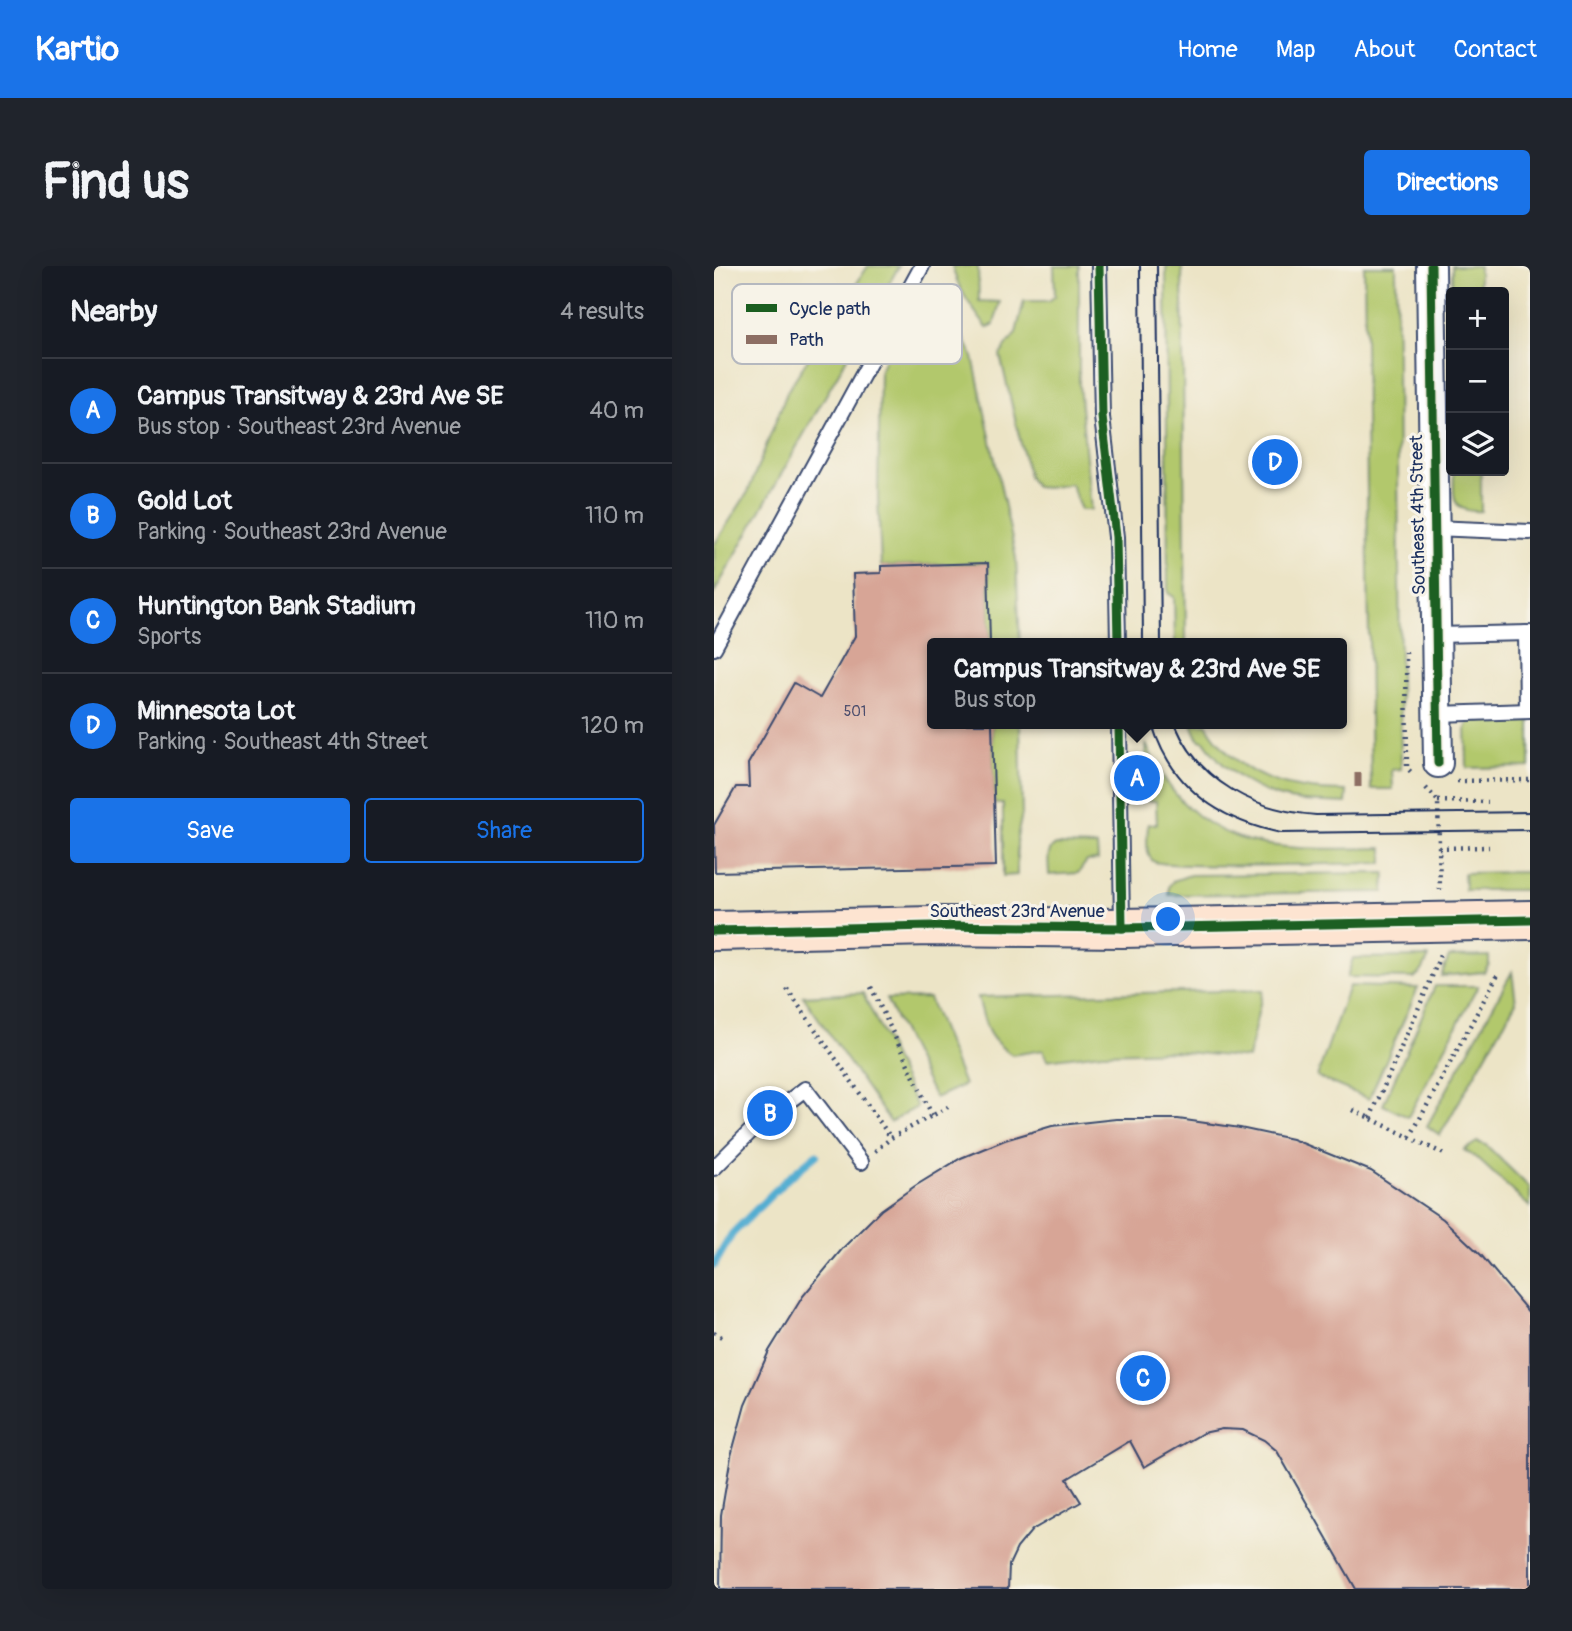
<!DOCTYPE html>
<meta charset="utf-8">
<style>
body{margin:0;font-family:Pangolin,sans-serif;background:#20242c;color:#f1f3f6}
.controls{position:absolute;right:21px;top:21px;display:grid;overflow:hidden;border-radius:7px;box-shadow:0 7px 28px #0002}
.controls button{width:63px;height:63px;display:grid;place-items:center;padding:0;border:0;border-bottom:2px solid #363941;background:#171b24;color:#f1f3f6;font:35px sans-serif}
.you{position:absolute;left:455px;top:654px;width:24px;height:24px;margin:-18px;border:5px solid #fff;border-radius:50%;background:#1a73e8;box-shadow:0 0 0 10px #1a73e833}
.badge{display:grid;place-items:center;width:46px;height:46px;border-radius:50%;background:#1a73e8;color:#fff;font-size:23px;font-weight:700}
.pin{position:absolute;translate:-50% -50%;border:4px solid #fff;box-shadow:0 2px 7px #0006}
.popup{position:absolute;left:213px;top:372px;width:420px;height:91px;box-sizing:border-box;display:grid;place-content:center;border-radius:7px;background:#171b24;filter:drop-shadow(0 2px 5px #0005);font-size:23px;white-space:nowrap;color:#9ea1a6}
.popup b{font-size:26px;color:#f1f3f6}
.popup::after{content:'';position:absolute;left:50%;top:100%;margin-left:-14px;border:14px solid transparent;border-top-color:#171b24}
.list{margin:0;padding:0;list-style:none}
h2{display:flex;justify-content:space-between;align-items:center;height:91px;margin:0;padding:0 28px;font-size:30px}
h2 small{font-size:23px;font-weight:400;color:#9ea1a6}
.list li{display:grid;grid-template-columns:46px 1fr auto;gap:21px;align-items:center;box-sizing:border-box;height:105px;padding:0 28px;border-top:2px solid #363941}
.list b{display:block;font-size:26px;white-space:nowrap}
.list p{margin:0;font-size:23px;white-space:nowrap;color:#9ea1a6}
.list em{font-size:23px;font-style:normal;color:#9ea1a6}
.actions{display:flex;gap:14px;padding:21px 28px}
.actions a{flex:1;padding:16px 0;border:2px solid #1a73e8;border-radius:7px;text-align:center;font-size:24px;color:#1a73e8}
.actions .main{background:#1a73e8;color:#fff}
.icon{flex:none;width:38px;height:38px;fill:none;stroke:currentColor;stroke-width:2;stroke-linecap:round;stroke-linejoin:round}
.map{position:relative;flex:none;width:816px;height:1323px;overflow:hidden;border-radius:7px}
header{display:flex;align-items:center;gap:42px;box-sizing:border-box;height:98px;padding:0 35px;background:#1a73e8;color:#fff}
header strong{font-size:33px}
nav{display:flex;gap:38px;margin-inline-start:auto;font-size:24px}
.intro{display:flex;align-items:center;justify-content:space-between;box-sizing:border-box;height:168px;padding:0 42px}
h1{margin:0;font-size:49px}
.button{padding:18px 32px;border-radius:7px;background:#1a73e8;color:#fff;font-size:24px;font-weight:700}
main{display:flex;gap:42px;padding:0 42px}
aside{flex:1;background:#171b24;border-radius:7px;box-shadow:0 7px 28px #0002}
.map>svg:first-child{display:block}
</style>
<header>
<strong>Kartio</strong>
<nav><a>Home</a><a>Map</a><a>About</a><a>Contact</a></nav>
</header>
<div class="intro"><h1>Find us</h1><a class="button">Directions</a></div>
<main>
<aside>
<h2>Nearby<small>4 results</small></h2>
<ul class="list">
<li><span class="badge">A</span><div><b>Campus Transitway &amp; 23rd Ave SE</b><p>Bus stop · Southeast 23rd Avenue</p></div><em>40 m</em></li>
<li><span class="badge">B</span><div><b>Gold Lot</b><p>Parking · Southeast 23rd Avenue</p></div><em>110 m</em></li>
<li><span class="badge">C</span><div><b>Huntington Bank Stadium</b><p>Sports</p></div><em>110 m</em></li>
<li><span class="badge">D</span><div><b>Minnesota Lot</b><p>Parking · Southeast 4th Street</p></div><em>120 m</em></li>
</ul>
<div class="actions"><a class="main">Save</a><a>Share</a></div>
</aside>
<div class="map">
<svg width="816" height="1323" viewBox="0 0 816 1323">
<rect width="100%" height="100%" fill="#f7f3e8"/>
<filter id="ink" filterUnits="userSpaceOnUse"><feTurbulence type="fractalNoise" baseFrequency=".0143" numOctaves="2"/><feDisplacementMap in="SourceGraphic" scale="14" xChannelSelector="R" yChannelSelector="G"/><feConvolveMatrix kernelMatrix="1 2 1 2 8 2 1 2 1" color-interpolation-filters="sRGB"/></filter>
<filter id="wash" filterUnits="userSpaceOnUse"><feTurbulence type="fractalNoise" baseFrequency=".00686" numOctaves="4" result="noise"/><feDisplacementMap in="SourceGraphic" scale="28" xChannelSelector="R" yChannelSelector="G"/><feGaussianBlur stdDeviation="1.57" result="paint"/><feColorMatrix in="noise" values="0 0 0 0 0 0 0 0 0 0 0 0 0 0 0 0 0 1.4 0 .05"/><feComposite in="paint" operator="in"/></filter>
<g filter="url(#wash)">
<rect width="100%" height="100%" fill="#ece4c6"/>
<!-- green -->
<g fill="#b2c86c" stroke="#667c65" stroke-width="2">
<path d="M 154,0 L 185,0 L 0,327 L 0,279 L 34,226 L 74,124 Z"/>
<path d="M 238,0 L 264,0 L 265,35 L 286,36 L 280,58 L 273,62 C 259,43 244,24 238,0 Z"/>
<path d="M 340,0 L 365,0 L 365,119 L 377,244 L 367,244 L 357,218 L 332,222 L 322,221 L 315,212 L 286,89 L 302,67 L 310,35 L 335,35 L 341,30 Z"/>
<path d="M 452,0 L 468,0 L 472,377 L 461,377 L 460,331 L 454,327 Z"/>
<path d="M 650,0 L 682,0 L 687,503 L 678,504 L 679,523 L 657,523 Z"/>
<rect x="738" y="0" width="27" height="26"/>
<path d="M 206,38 L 221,40 L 250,72 L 259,91 L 302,292 L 306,377 L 276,377 L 274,297 L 167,300 L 164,232 L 166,105 C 175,82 186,53 206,38 Z"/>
<path d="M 740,205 L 767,205 L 767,245 C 735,247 740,229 740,205 Z"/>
<path d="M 756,454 L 816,454 L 816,501 L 753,502 L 752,462 Z"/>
<path d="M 278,458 L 306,458 L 308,548 L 303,571 L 303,609 L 289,610 L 289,538 L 280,538 Z"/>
<path d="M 478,458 L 492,458 C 524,513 573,525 633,525 L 632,537 C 618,536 603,536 589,535 C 550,532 511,508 490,475 L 485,474 Z"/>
<path d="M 432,478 C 481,591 563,584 669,582 L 669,597 C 640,597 450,604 439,595 C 430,587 434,569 434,558 L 443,558 L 442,535 L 433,535 Z"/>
<path d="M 342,579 L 383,580 L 384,594 L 373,595 L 364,607 L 335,609 C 335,599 331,584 342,579 Z"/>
<path d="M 816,606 L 816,624 L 751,624 L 750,607 Z"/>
<path d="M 671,607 L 670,626 L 455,629 L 455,620 L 459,615 L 476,609 Z"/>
<path d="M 775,690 L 775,698 L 770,706 L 727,710 L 735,691 Z"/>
<path d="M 715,691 L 708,705 L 700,712 L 633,711 L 639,692 Z"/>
<path d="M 798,706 L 802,736 L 726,869 L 713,860 Z"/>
<path d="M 635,720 L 704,722 L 655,833 L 603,811 Z"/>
<path d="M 721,720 L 764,720 L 694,851 L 669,839 Z"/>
<path d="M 549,724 L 534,792 L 461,785 L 387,787 L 333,794 L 329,784 L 298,789 C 271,771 272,760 264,731 Z"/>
<path d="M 149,727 L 203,841 L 176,856 L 89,730 Z"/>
<path d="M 215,732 L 250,819 L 221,832 L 172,733 Z"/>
<path d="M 763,876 L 772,879 L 816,922 L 816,941 L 764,893 L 750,884 Z"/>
</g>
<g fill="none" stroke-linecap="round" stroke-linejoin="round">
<!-- stream -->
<path stroke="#53add1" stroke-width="8" d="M 0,999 L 18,968 L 73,913 L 102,889"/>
</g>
<g id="blocks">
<!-- building -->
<g fill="#d7a596">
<path d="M 274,297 L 276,377 L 218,377 L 218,458 L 278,458 L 282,600 L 1,606 L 0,559 L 22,521 L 35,521 L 34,498 L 80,417 L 106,432 L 141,370 L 139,308 L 167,307 L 167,300 Z"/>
<path d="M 402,853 L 464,853 L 526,862 L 578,873 L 657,905 L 729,953 L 767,989 L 816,1048 L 816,1323 L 642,1323 L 563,1185 L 550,1174 L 529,1164 L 508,1163 L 489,1167 L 430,1201 L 416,1175 L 353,1213 L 367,1236 L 318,1264 L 303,1282 L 295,1299 L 294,1323 L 6,1323 L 7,1249 L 17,1190 L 31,1139 L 55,1085 L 89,1030 L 129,982 L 167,944 L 201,920 L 247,892 L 291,874 L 338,860 Z"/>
</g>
</g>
</g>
<g filter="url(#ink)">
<use href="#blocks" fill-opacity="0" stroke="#3a4a6e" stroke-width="2"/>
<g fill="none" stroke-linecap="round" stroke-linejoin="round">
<defs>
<g id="lane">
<path d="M 385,0 L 388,151 L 402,271 L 404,377"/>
<path d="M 719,262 L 816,266"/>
<path d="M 812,367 L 813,445"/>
<path d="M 721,369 L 816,367"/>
<path d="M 0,382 L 208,0"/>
<path d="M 723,448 L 816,445"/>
<path d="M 405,458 L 408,659"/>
<path d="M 0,902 L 42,860 L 91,823 L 147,896"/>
</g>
<path id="street" d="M 717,0 L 724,497"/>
<path id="secondary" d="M 0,665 L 218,660 L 408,662 L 816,654"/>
</defs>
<!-- lane casing -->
<use href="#lane" stroke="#3a4a6e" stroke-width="18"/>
<!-- street casing -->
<use href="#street" stroke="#3a4a6e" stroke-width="32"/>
<!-- secondary casing -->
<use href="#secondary" stroke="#3a4a6e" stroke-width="42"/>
<!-- path -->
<g stroke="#3a4a6e" stroke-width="4.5" stroke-dasharray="2 5" stroke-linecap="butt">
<path d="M 692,386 L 693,502 L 699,508"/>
<path d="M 743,515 L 816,514"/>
<path d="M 712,522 L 724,535 L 726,624"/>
<path d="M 724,535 L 774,536"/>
<path d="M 725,582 L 775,581"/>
<path d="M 157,721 L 218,849"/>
<path d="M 73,723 L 177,872"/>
<path d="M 639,844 L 730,888"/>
<path d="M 656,852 L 716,716 L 726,689"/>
<path d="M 696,871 L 784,708"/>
<path d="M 161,885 L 177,872 L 234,841"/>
<path d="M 0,1066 L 9,1072"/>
</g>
<!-- lane -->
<use href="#lane" stroke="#fff" stroke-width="14"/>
<!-- street -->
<use href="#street" stroke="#fff" stroke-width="28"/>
<!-- secondary -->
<use href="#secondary" stroke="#fde4d1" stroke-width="38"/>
<!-- tram -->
<g stroke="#1b2f5e" stroke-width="2">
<path d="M 426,0 L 429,377"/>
<path d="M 443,0 L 447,377"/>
<path d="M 438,458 C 457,521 505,554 567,567 L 816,564"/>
<path d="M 461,458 C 485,516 542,545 602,549 L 816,546"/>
</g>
<!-- quiet -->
<path stroke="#8d6e63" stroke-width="7" stroke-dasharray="14 7" stroke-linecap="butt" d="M 644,507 L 644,523"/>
<defs>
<g id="cycleway">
<path d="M 385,0 L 388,151 L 402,271 L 404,377"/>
<path d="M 717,0 L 724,497"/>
<path d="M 405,458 L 408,662"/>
<path d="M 0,665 L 218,660 L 408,662 L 816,654"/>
</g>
</defs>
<!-- cycleway casing -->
<use href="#cycleway" stroke="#f7f3e8" stroke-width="13"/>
<!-- cycleway -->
<use href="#cycleway" stroke="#1b5e20" stroke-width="9"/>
</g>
</g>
<g text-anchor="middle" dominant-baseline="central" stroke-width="6" stroke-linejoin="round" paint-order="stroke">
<!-- number labels -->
<g font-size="14" fill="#4a4c6c">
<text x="141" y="445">501</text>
</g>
<!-- street labels -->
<g font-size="18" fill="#1b2f5e" stroke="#f7f3e8">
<text transform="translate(704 249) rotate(-91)">Southeast 4th Street</text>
<text x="303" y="645">Southeast 23rd Avenue</text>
</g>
</g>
<!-- legend -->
<rect x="18" y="18" width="230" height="80" rx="10" fill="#f7f3e8" stroke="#b5b8bf" stroke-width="2"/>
<rect x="32" y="38" width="31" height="8" fill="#1b5e20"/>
<rect x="32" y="69" width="31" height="9" fill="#8d6e63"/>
<g font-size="19" fill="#1b2f5e">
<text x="75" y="49">Cycle path</text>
<text x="75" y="80">Path</text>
</g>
</svg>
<div class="controls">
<button>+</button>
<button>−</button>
<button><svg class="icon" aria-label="layers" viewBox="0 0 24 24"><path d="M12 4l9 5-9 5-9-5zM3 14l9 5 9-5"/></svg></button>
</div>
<div class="you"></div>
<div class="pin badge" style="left:423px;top:512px">A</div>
<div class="popup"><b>Campus Transitway &amp; 23rd Ave SE</b>Bus stop</div>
<div class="pin badge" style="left:56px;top:847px">B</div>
<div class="pin badge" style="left:429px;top:1112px">C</div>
<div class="pin badge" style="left:561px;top:196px">D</div>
</div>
</main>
